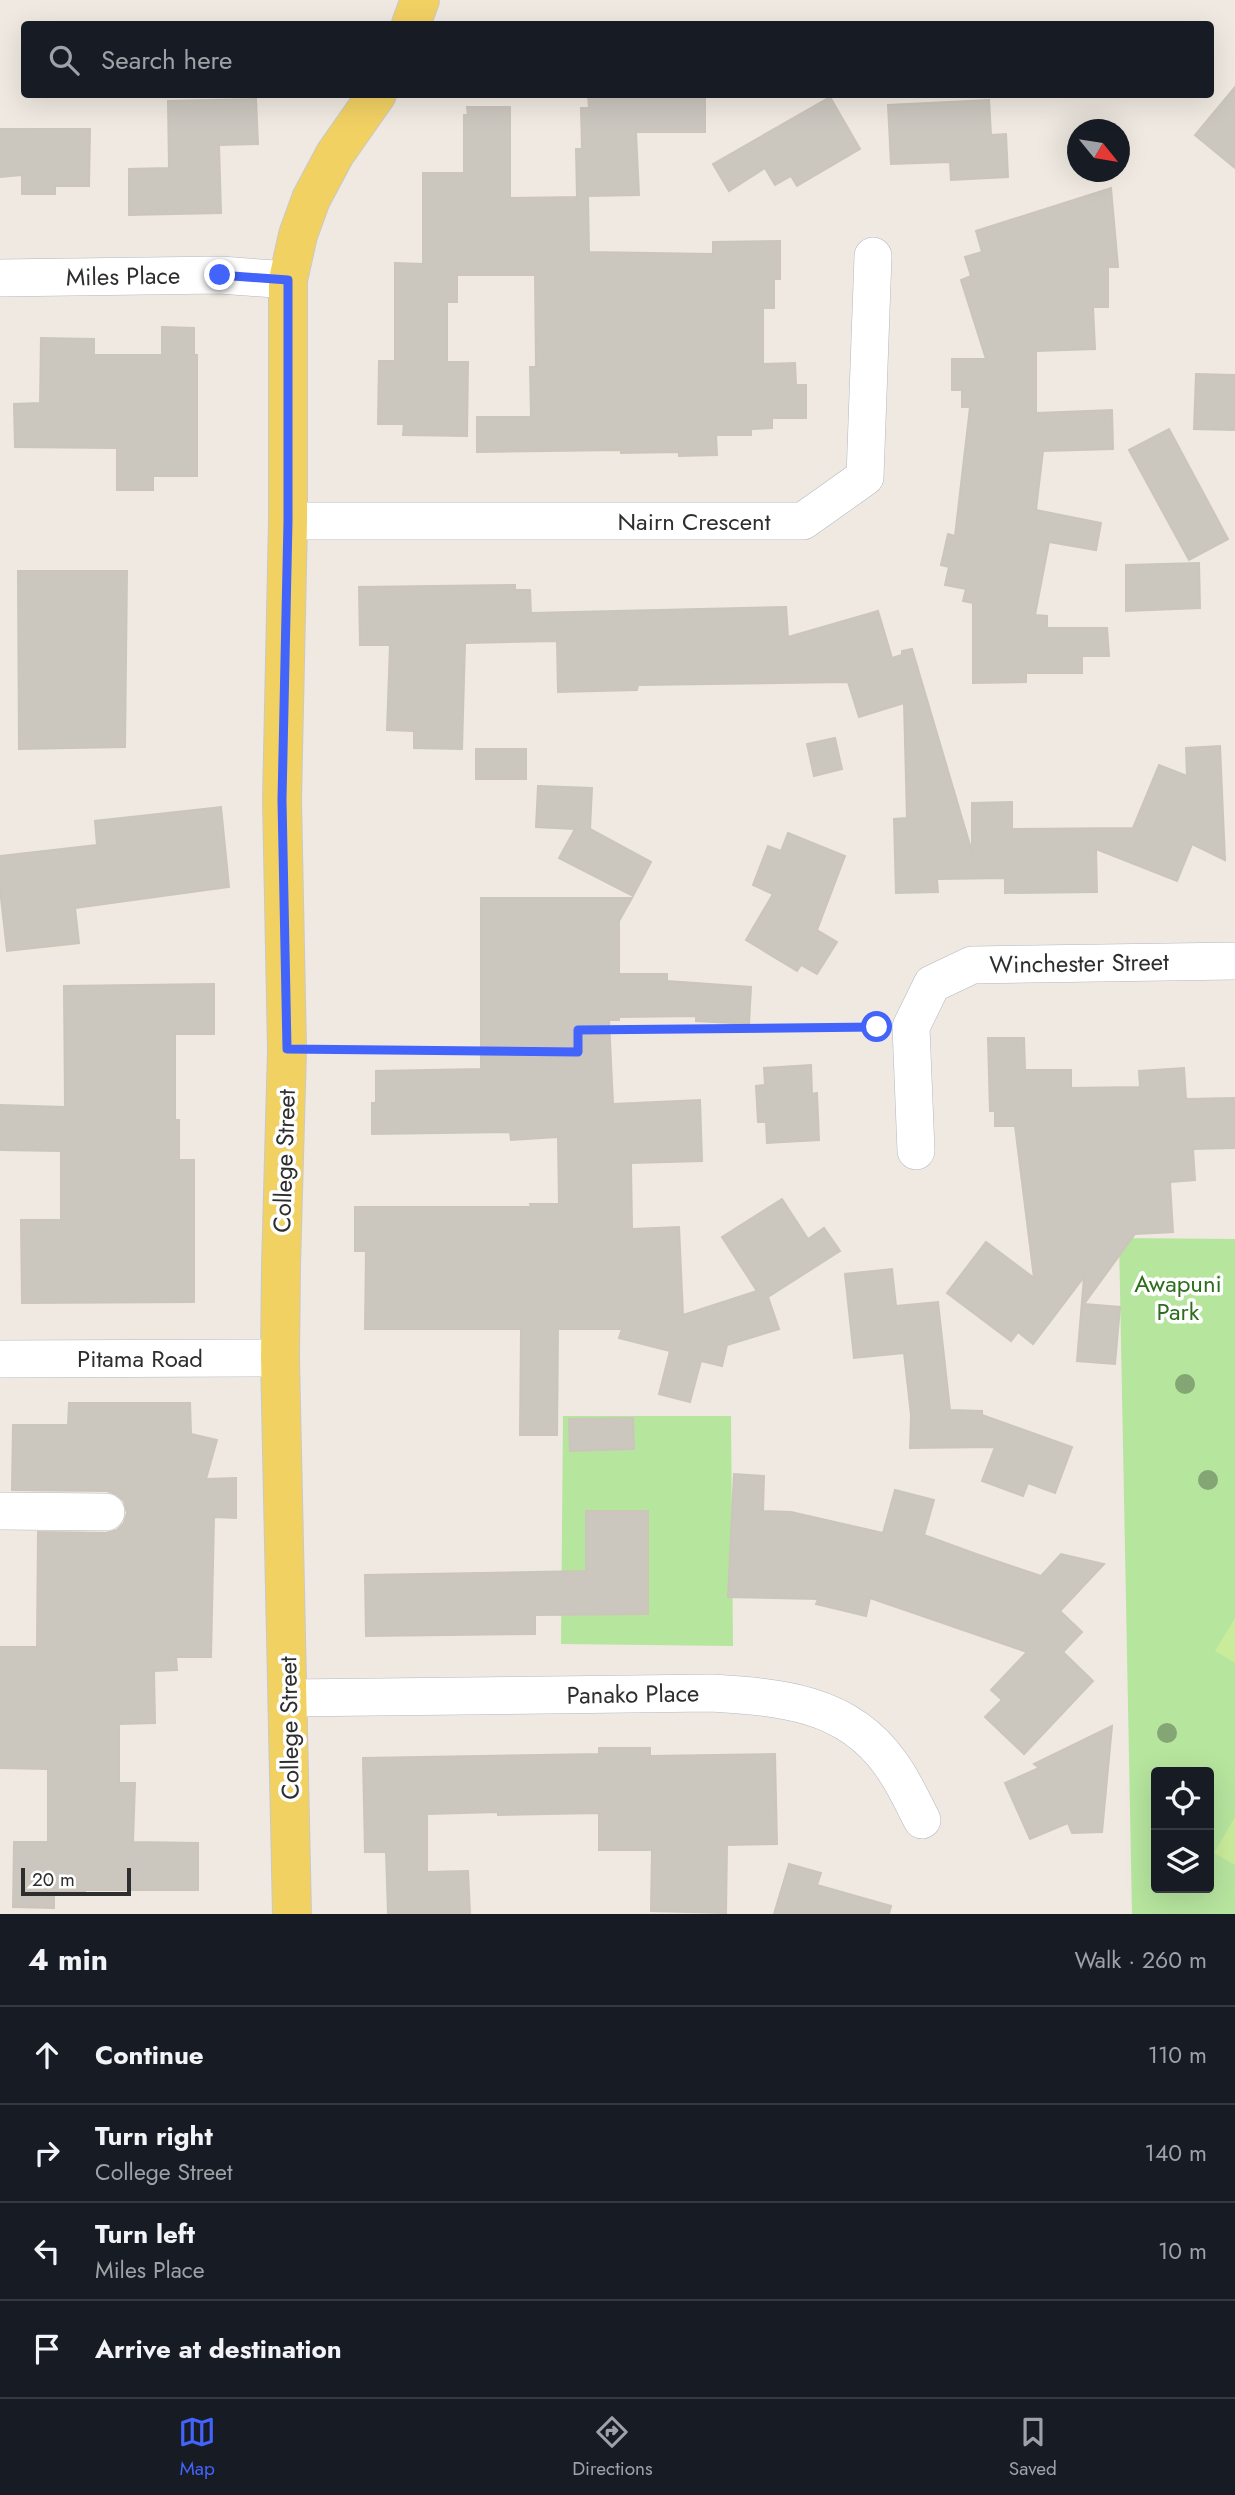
<!DOCTYPE html>
<meta charset="utf-8">
<style>
body{margin:0;font-family:Jost,sans-serif;background:#242831;color:#f1f3f6}
.controls{position:absolute;right:21px;bottom:21px;display:grid;overflow:hidden;border-radius:7px;box-shadow:0 7px 28px #0002}
.controls button{width:63px;height:63px;display:grid;place-items:center;padding:0;border:0;border-bottom:2px solid #363941;background:#171b24;color:#f1f3f6;font:35px sans-serif}
.compass{position:absolute;left:1067px;top:119px;width:63px;height:63px;border-radius:50%;background:#171b24;box-shadow:0 7px 28px #0002;rotate:120deg}
.scale{position:absolute;left:21px;bottom:18px;width:110px;box-sizing:border-box;padding-left:7px;border:4px solid #2e2e2e;border-top:0;font-size:19px;line-height:24px;white-space:nowrap;color:#2e2e2e;-webkit-text-stroke:5px #fff;paint-order:stroke}
.stop{position:absolute;width:21px;height:21px;margin:-16px;border:5px solid #4264fb;border-radius:50%;background:#fff}
.stop.end{background:#4264fb;border-color:#fff;box-shadow:0 2px 7px #0008}
.list{margin:0;padding:0;list-style:none}
h2{display:flex;justify-content:space-between;align-items:center;height:91px;margin:0;padding:0 28px;font-size:30px}
h2 small{font-size:23px;font-weight:400;color:#9ea1a6}
.list li{display:grid;grid-template-columns:46px 1fr auto;gap:21px;align-items:center;box-sizing:border-box;height:98px;padding:0 28px;border-top:2px solid #363941}
.list b{display:block;font-size:26px;white-space:nowrap}
.list p{margin:0;font-size:23px;white-space:nowrap;color:#9ea1a6}
.list em{font-size:23px;font-style:normal;color:#9ea1a6}
.icon{flex:none;width:38px;height:38px;fill:none;stroke:currentColor;stroke-width:2;stroke-linecap:round;stroke-linejoin:round}
.map{position:relative;flex:none;width:1235px;height:1914px;overflow:hidden}
.search{position:absolute;background:#171b24;box-shadow:0 7px 28px #0002;left:21px;right:21px;top:21px;height:77px;display:flex;align-items:center;gap:18px;box-sizing:border-box;padding:0 24px;border-radius:7px;color:#9ea1a6;font-size:26px}
.sheet{height:483px;background:#171b24}
nav{display:flex;justify-content:space-around;align-items:center;box-sizing:border-box;height:98px;border-top:2px solid #363941;background:#171b24;font-size:19px;color:#9ea1a6}
nav a{display:grid;justify-items:center;gap:4px}
nav .on{color:#4264fb}
.map>svg:first-child{display:block}
</style>
<div class="map">
<svg width="1235" height="1914" viewBox="0 0 1235 1914">
<rect width="100%" height="100%" fill="#efe9e1"/>
<!-- green -->
<g fill="#b6e59e" fill-rule="evenodd">
<path d="M 1119,1238 L 1235,1239 L 1235,1914 L 1132,1914 ZM 1156,1772 L 1209,1772 L 1209,1888 L 1156,1888 Z"/>
<path d="M 563,1416 L 731,1416 L 733,1646 L 561,1644 Z"/>
</g>
<!-- pitch -->
<g fill="#c9ec9a">
<path d="M 1235,1618 L 1235,1663 L 1215,1651 Z"/>
<path d="M 1235,1817 L 1235,1865 L 1214,1853 Z"/>
</g>
<!-- building -->
<g fill="#cbc7bf" stroke="#cbc5ba" stroke-width="2">
<path d="M 1235,87 L 1235,168 L 1195,135 Z"/>
<path d="M 588,94 L 705,94 L 705,132 L 636,132 L 639,195 L 588,196 L 589,252 L 713,254 L 713,242 L 780,241 L 780,279 L 774,279 L 774,308 L 763,308 L 763,364 L 795,363 L 796,385 L 806,385 L 806,418 L 772,418 L 772,428 L 751,429 L 751,435 L 716,435 L 717,455 L 679,456 L 679,452 L 621,453 L 621,450 L 477,452 L 477,417 L 531,417 L 530,367 L 536,367 L 535,275 L 457,275 L 457,302 L 447,302 L 447,362 L 468,362 L 467,436 L 403,435 L 404,424 L 378,424 L 379,361 L 395,361 L 395,263 L 423,264 L 423,173 L 464,173 L 464,115 L 468,115 L 467,107 L 510,107 L 510,198 L 577,197 L 576,149 L 582,149 L 581,108 L 589,108 Z"/>
<path d="M 830,97 L 860,149 L 797,186 L 791,176 L 775,185 L 765,168 L 729,191 L 713,164 Z"/>
<path d="M 256,99 L 258,144 L 219,145 L 221,213 L 129,215 L 129,169 L 169,168 L 168,101 Z"/>
<path d="M 989,100 L 991,135 L 1006,134 L 1008,177 L 951,180 L 950,162 L 891,164 L 888,105 Z"/>
<path d="M 0,129 L 90,129 L 89,186 L 55,186 L 55,194 L 22,194 L 22,175 L 0,177 Z"/>
<path d="M 1111,188 L 1118,267 L 1108,267 L 1108,307 L 1093,307 L 1095,349 L 1036,351 L 1036,413 L 1112,410 L 1113,449 L 1043,451 L 1036,510 L 1101,523 L 1096,550 L 1049,542 L 1035,615 L 1047,616 L 1047,628 L 1107,628 L 1109,656 L 1082,656 L 1082,673 L 1026,673 L 1026,682 L 973,683 L 973,603 L 963,601 L 966,589 L 945,585 L 949,567 L 941,565 L 948,534 L 955,536 L 970,407 L 962,407 L 962,390 L 952,390 L 952,359 L 986,359 L 961,280 L 971,276 L 965,257 L 982,252 L 976,231 Z"/>
<path d="M 162,327 L 194,328 L 194,355 L 197,355 L 197,476 L 153,476 L 153,490 L 117,490 L 117,448 L 15,447 L 14,404 L 40,403 L 41,338 L 94,339 L 94,355 L 162,355 Z"/>
<path d="M 1196,374 L 1235,375 L 1235,430 L 1194,429 Z"/>
<path d="M 1169,429 L 1228,539 L 1189,560 L 1129,450 Z"/>
<path d="M 1199,563 L 1200,608 L 1126,611 L 1126,565 Z"/>
<path d="M 18,571 L 127,571 L 125,747 L 19,749 Z"/>
<path d="M 515,585 L 515,590 L 530,590 L 531,613 L 786,607 L 788,637 L 878,611 L 892,658 L 902,655 L 902,651 L 912,649 L 972,852 L 972,803 L 1012,802 L 1012,829 L 1133,828 L 1159,765 L 1187,776 L 1186,748 L 1220,746 L 1225,860 L 1192,844 L 1177,881 L 1096,849 L 1097,892 L 1005,893 L 1005,878 L 937,879 L 938,892 L 896,893 L 894,819 L 907,818 L 904,703 L 859,717 L 848,682 L 638,685 L 637,690 L 558,692 L 557,641 L 465,643 L 462,749 L 414,748 L 414,731 L 387,730 L 390,645 L 360,645 L 359,587 Z"/>
<path d="M 835,738 L 842,769 L 814,776 L 807,744 Z"/>
<rect x="476" y="749" width="50" height="30"/>
<path d="M 538,786 L 592,788 L 590,829 L 651,862 L 633,896 L 559,858 L 575,829 L 536,827 Z"/>
<path d="M 221,807 L 229,887 L 75,908 L 79,943 L 7,951 L 0,889 L 0,856 L 97,845 L 95,821 Z"/>
<path d="M 788,833 L 845,856 L 817,930 L 837,942 L 817,974 L 801,965 L 797,971 L 746,940 L 773,894 L 753,885 L 768,846 L 781,851 Z"/>
<path d="M 481,898 L 632,898 L 619,921 L 619,974 L 667,974 L 667,981 L 751,987 L 749,1024 L 696,1021 L 696,1016 L 619,1017 L 619,1020 L 609,1020 L 613,1104 L 700,1100 L 702,1161 L 631,1163 L 632,1229 L 679,1227 L 683,1315 L 757,1291 L 722,1237 L 782,1199 L 808,1239 L 824,1228 L 840,1251 L 768,1297 L 779,1329 L 727,1345 L 722,1366 L 701,1361 L 690,1402 L 659,1394 L 670,1351 L 619,1338 L 622,1329 L 558,1329 L 557,1435 L 520,1435 L 521,1329 L 365,1329 L 366,1251 L 355,1251 L 355,1207 L 531,1207 L 530,1204 L 559,1204 L 558,1137 L 511,1140 L 510,1132 L 372,1134 L 372,1103 L 376,1103 L 376,1071 L 481,1069 Z"/>
<path d="M 214,984 L 214,1034 L 175,1034 L 175,1120 L 179,1120 L 179,1160 L 194,1160 L 194,1302 L 22,1303 L 21,1220 L 61,1220 L 61,1151 L 0,1150 L 0,1105 L 65,1107 L 64,986 Z"/>
<path d="M 988,1038 L 1024,1038 L 1025,1070 L 1071,1070 L 1071,1088 L 1140,1087 L 1139,1071 L 1184,1068 L 1186,1099 L 1235,1098 L 1235,1148 L 1193,1149 L 1195,1180 L 1170,1182 L 1173,1232 L 1135,1234 L 1084,1304 L 1120,1307 L 1115,1364 L 1077,1361 L 1084,1277 L 1033,1344 L 1018,1332 L 1011,1341 L 947,1293 L 986,1242 L 1034,1278 L 1015,1126 L 995,1126 L 995,1111 L 990,1111 Z"/>
<path d="M 811,1065 L 812,1094 L 817,1093 L 819,1140 L 767,1143 L 766,1122 L 758,1122 L 756,1086 L 765,1085 L 764,1068 Z"/>
<path d="M 892,1269 L 896,1306 L 938,1302 L 950,1410 L 982,1411 L 982,1415 L 1072,1447 L 1055,1493 L 1028,1483 L 1023,1496 L 982,1481 L 995,1447 L 910,1448 L 911,1415 L 904,1353 L 854,1358 L 845,1274 Z"/>
<path d="M 69,1403 L 190,1403 L 191,1434 L 217,1440 L 206,1479 L 236,1478 L 236,1518 L 214,1517 L 211,1657 L 176,1657 L 177,1670 L 154,1671 L 155,1723 L 119,1724 L 119,1783 L 135,1783 L 133,1842 L 198,1843 L 198,1890 L 85,1890 L 85,1895 L 54,1895 L 54,1908 L 13,1907 L 14,1842 L 48,1842 L 48,1769 L 0,1768 L 0,1647 L 37,1647 L 38,1532 L 106,1533 L 117,1530 L 124,1523 L 127,1513 L 124,1501 L 116,1494 L 107,1491 L 12,1490 L 13,1425 L 68,1425 Z"/>
<path d="M 633,1418 L 634,1449 L 570,1451 L 569,1419 Z"/>
<path d="M 734,1474 L 764,1476 L 763,1511 L 791,1512 L 883,1533 L 895,1490 L 934,1500 L 924,1535 L 979,1555 L 1041,1576 L 1061,1554 L 1104,1564 L 1060,1611 L 1082,1632 L 1063,1652 L 1093,1681 L 1024,1754 L 985,1717 L 1002,1700 L 991,1690 L 1027,1652 L 870,1598 L 866,1616 L 816,1604 L 818,1599 L 728,1597 Z"/>
<path d="M 586,1511 L 648,1511 L 648,1614 L 535,1615 L 535,1634 L 366,1636 L 365,1575 L 586,1571 Z"/>
<path d="M 1112,1726 L 1102,1832 L 1072,1833 L 1068,1823 L 1030,1839 L 1005,1783 L 1039,1768 L 1034,1764 Z"/>
<path d="M 599,1748 L 650,1748 L 650,1756 L 775,1754 L 777,1844 L 727,1845 L 726,1913 L 651,1911 L 652,1850 L 599,1850 L 599,1813 L 498,1815 L 498,1812 L 427,1814 L 427,1872 L 468,1871 L 470,1914 L 388,1914 L 386,1852 L 365,1852 L 363,1758 L 599,1754 Z"/>
<path d="M 789,1864 L 821,1873 L 817,1885 L 891,1906 L 889,1914 L 774,1914 Z"/>
</g>
<g fill="none" stroke-linecap="round" stroke-linejoin="round">
<defs>
<g id="minor">
<path d="M 0,278 L 220,275 L 288,280"/>
<path d="M 288,521 L 803,521 L 865,477 L 873,256"/>
<path d="M 916,1151 L 911,1027 L 932,984 L 972,965 L 1235,961"/>
<path d="M 0,1359 L 280,1358"/>
<path d="M 0,1511 L 106,1512"/>
<path d="M 289,1698 L 711,1693 C 779,1697 847,1702 890,1763 C 903,1780 912,1801 922,1820"/>
</g>
<g id="major">
<path d="M 411,24 L 420,0"/>
<path d="M 292,1914 L 280,1358 L 281,1266 L 287,1049 L 282,800 L 288,521 L 288,280 L 298,235 L 311,199 L 335,154 L 377,94"/>
</g>
</defs>
<!-- minor casing -->
<use href="#minor" stroke="#b4b7c1" stroke-width="38"/>
<!-- major casing -->
<use href="#major" stroke="#c9c9c9" stroke-width="40"/>
<!-- path -->
<path stroke="#c9c9c9" stroke-width="4.5" stroke-dasharray="5 3.5" stroke-linecap="butt" d="M 326,1049 L 578,1052 L 578,1030 L 875,1027"/>
<!-- minor -->
<use href="#minor" stroke="#fff" stroke-width="37"/>
<!-- major -->
<use href="#major" stroke="#f2d163" stroke-width="38"/>
</g>
<!-- trees -->
<g fill="#84a574">
<circle cx="1185" cy="1384" r="10"/>
<circle cx="1208" cy="1480" r="10"/>
<circle cx="1167" cy="1733" r="10"/>
</g>
<g fill="none" stroke-linecap="round" stroke-linejoin="round">
<!-- route -->
<path stroke="#4264fb" stroke-width="9" d="M 220,275 L 288,280 L 288,521 L 282,800 L 287,1049 L 578,1052 L 578,1030 L 877,1027"/>
</g>
<g text-anchor="middle" dominant-baseline="central" stroke-width="7" stroke-linejoin="round" paint-order="stroke">
<!-- street labels -->
<g font-size="24" fill="#2e2e2e" stroke="#fff">
<text transform="translate(123 276) rotate(-1)">Miles Place</text>
<text x="694" y="521">Nairn Crescent</text>
<text transform="translate(1079 963) rotate(-1)">Winchester Street</text>
<text transform="translate(284 1161) rotate(-88)">College Street</text>
<text x="140" y="1358">Pitama Road</text>
<text transform="translate(633 1694) rotate(-1)">Panako Place</text>
<text transform="translate(289 1728) rotate(-91)">College Street</text>
</g>
<!-- park labels -->
<g font-size="24" fill="#2c6e1b" stroke="#fff">
<text x="1178" y="1283">Awapuni<tspan x="1178" dy="28">Park</tspan></text>
</g>
</g>
</svg>
<div class="controls">
<button><svg class="icon" aria-label="locate" viewBox="0 0 24 24"><circle cx="12" cy="12" r="6"/><path d="M12 2v4M12 18v4M2 12h4M18 12h4"/></svg></button>
<button><svg class="icon" aria-label="layers" viewBox="0 0 24 24"><path d="M12 4l9 5-9 5-9-5zM3 14l9 5 9-5"/></svg></button>
</div>
<svg class="compass" viewBox="-18 -18 36 36"><path d="M0-13l5 13h-10z" fill="#e53935"/><path d="M0 13l5-13h-10z" fill="#9ea1a6"/></svg>
<div class="scale">20 m</div>
<div class="stop" style="left:877px;top:1027px"></div>
<div class="stop end" style="left:220px;top:275px"></div>
<div class="search"><svg class="icon" aria-label="search" viewBox="0 0 24 24"><circle cx="10" cy="10" r="6"/><path d="M15 15l6 6"/></svg>Search here</div>
</div>
<section class="sheet">
<h2>4 min<small>Walk · 260 m</small></h2>
<ul class="list">
<li><svg class="icon" aria-label="ahead" viewBox="0 0 24 24"><path d="M12 20V5M6 11l6-6 6 6"/></svg><div><b>Continue</b></div><em>110 m</em></li>
<li><svg class="icon" aria-label="right" viewBox="0 0 24 24"><path d="M7 20v-9h11M14 6l5 5-5 5"/></svg><div><b>Turn right</b><p>College Street</p></div><em>140 m</em></li>
<li><svg class="icon" aria-label="left" viewBox="0 0 24 24"><path d="M17 20v-9H6M10 6l-5 5 5 5"/></svg><div><b>Turn left</b><p>Miles Place</p></div><em>10 m</em></li>
<li><svg class="icon" aria-label="arrive" viewBox="0 0 24 24"><path d="M6 21V4h12l-3 4 3 4H6"/></svg><div><b>Arrive at destination</b></div></li>
</ul>
</section>
<nav>
<a class="on"><svg class="icon" aria-label="map" viewBox="0 0 24 24"><path d="M3 6l6-2 6 2 6-2v14l-6 2-6-2-6 2zM9 4v14M15 6v14"/></svg>Map</a>
<a><svg class="icon" aria-label="directions" viewBox="0 0 24 24"><path d="M12 3l9 9-9 9-9-9zM9 14v-3h6M13 9l2 2-2 2"/></svg>Directions</a>
<a><svg class="icon" aria-label="saved" viewBox="0 0 24 24"><path d="M7 4h10v16l-5-4-5 4z"/></svg>Saved</a>
</nav>
